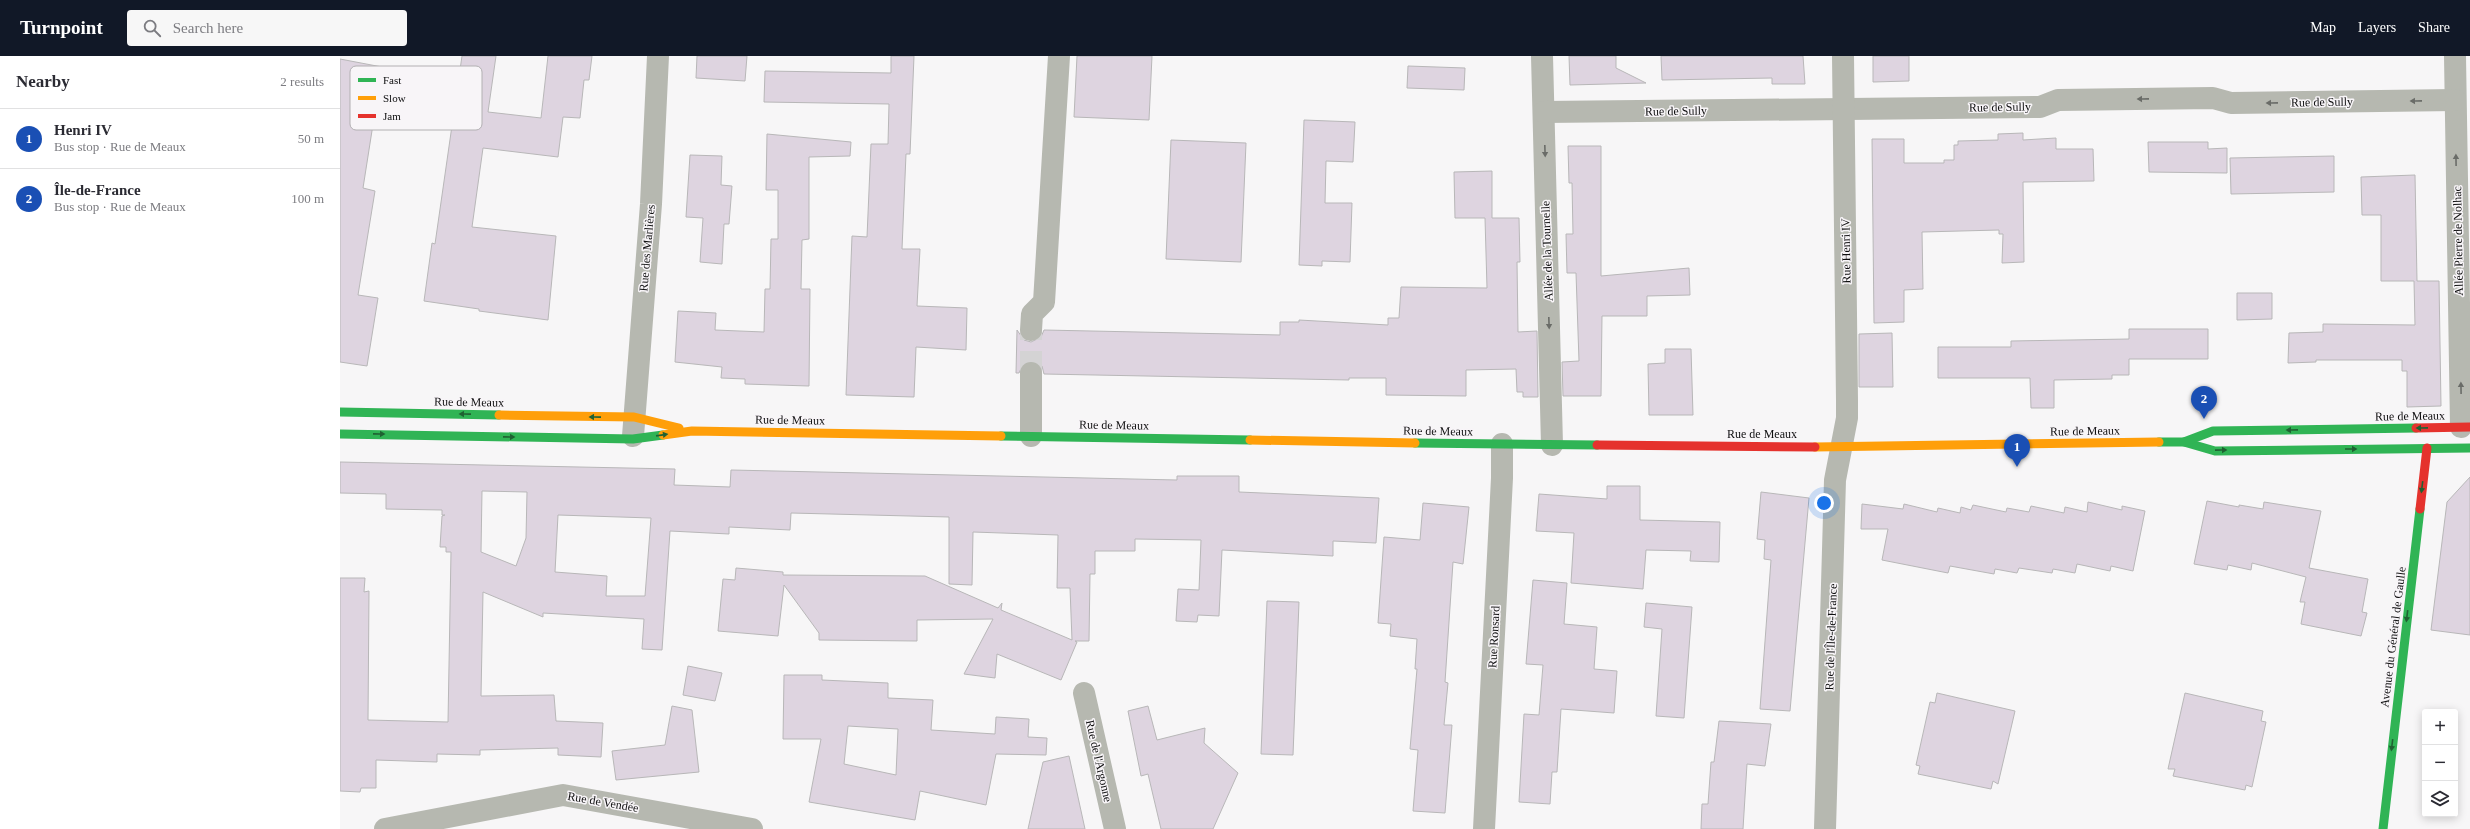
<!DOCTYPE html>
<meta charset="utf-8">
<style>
body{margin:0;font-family:"Times New Roman",serif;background:#f7f7f7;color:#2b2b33}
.controls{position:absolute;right:12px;bottom:12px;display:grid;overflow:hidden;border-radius:4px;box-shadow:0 2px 10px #0003}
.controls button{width:36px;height:36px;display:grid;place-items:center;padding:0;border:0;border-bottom:1px solid #e1e1e2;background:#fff;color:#2b2b33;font:20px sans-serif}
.you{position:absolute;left:1484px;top:447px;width:14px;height:14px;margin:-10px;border:3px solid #fff;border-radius:50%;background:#1a73e8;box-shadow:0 0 0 6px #1a73e833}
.badge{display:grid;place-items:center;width:26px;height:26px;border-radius:50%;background:#111827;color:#fff;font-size:13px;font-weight:700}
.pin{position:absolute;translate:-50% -33px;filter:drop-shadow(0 1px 2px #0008)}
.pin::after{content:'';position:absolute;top:21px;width:14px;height:12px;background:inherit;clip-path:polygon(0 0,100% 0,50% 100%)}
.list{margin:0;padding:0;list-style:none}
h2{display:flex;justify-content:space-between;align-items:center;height:52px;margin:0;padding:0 16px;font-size:17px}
h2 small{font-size:13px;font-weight:400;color:#7c7c81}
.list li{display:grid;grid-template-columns:26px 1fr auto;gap:12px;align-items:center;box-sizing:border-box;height:60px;padding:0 16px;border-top:1px solid #e1e1e2}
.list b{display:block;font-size:15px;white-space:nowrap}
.list p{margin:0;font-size:13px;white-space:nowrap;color:#7c7c81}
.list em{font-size:13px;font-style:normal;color:#7c7c81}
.icon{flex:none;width:22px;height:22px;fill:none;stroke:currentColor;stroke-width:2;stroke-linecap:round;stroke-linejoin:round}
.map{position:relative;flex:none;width:2130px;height:773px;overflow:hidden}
header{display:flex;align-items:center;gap:24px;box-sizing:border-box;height:56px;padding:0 20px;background:#111827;color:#fff}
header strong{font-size:19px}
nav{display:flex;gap:22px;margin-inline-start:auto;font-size:14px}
.search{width:280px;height:36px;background:#f7f7f7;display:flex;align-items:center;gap:10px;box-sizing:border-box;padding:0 14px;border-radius:4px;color:#7c7c81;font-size:15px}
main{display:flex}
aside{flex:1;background:#fff}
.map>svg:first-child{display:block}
</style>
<header>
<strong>Turnpoint</strong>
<div class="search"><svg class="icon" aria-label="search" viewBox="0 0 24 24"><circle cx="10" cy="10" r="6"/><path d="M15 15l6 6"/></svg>Search here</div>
<nav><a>Map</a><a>Layers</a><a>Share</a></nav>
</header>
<main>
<aside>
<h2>Nearby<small>2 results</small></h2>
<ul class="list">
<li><span class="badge" style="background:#1a4fb4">1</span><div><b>Henri IV</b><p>Bus stop · Rue de Meaux</p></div><em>50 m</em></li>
<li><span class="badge" style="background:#1a4fb4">2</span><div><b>Île-de-France</b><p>Bus stop · Rue de Meaux</p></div><em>100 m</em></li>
</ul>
</aside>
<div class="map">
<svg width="2130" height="773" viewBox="0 0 2130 773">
<rect width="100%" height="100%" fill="#f7f6f7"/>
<!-- building -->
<g fill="#ded4e0" stroke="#b8b7b8" fill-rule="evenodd">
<path d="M 122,0 L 156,0 L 148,56 L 201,62 L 208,0 L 252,0 L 249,24 L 244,24 L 240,62 L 223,61 L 218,101 L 143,92 L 132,171 L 216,180 L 208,264 L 139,255 L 139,253 L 84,245 L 92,187 L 95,188 Z"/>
<path d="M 357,0 L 407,0 L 405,25 L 356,22 Z"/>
<path d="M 551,0 L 574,0 L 570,98 L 566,98 L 562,193 L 580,193 L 577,250 L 627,252 L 626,294 L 576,291 L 574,341 L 506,339 L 512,180 L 527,181 L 531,88 L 548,88 L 549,48 L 424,46 L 425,15 L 551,17 Z"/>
<path d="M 737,0 L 812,0 L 809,64 L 734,61 Z"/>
<path d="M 1229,0 L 1276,0 L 1276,12 L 1306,27 L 1230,29 Z"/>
<path d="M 1321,0 L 1463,0 L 1465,28 L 1432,28 L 1432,22 L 1322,24 Z"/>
<path d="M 1533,0 L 1569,0 L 1569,25 L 1533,26 Z"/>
<path d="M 0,3 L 42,11 L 23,132 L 35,135 L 18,239 L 38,242 L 27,310 L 0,306 Z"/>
<path d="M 1068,10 L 1125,12 L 1124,34 L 1067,32 Z"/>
<path d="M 964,64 L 1015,66 L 1013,106 L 986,105 L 985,147 L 1012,147 L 1010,206 L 982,205 L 982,210 L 959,209 Z"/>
<path d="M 1683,77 L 1683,84 L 1716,82 L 1716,93 L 1753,93 L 1754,125 L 1683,126 L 1684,206 L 1662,207 L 1663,178 L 1659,178 L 1659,174 L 1582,176 L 1583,233 L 1564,234 L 1564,266 L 1534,267 L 1532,83 L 1564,83 L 1564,107 L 1604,107 L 1604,104 L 1614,104 L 1614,89 L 1618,89 L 1618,85 L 1658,84 L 1658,78 Z"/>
<path d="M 427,78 L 511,86 L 510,100 L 469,101 L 469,183 L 462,184 L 461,233 L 470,233 L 469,330 L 405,328 L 405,323 L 381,322 L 382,311 L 335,306 L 338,255 L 376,257 L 375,274 L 424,276 L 425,233 L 430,233 L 431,183 L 438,183 L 438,134 L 426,134 Z"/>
<path d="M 831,84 L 906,87 L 901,206 L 826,203 Z"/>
<path d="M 1808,86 L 1868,86 L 1868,93 L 1887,92 L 1887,117 L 1809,116 Z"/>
<path d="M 1228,90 L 1261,90 L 1261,220 L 1349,212 L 1350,239 L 1307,240 L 1307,260 L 1262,260 L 1261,340 L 1223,340 L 1222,306 L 1239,305 L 1236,217 L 1227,217 L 1226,178 L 1233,178 L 1232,127 L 1229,127 Z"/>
<path d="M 350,99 L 382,100 L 381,129 L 392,130 L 389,168 L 384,168 L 382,208 L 360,206 L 363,162 L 346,161 Z"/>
<path d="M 1994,100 L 1994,136 L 1891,138 L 1890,102 Z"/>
<path d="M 1152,115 L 1152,162 L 1179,162 L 1180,206 L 1177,206 L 1178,276 L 1197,275 L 1198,341 L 1183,341 L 1183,336 L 1177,336 L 1176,313 L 1126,314 L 1126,340 L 1046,339 L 1046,322 L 1009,322 L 1009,324 L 704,318 L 702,310 L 691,305 L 684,306 L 679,317 L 676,317 L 677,274 L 684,284 L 691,286 L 701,281 L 704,274 L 940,279 L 940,266 L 959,266 L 959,264 L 1048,269 L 1048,262 L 1059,262 L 1061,231 L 1147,232 L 1145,162 L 1115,162 L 1114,116 Z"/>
<path d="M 2075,119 L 2077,225 L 2099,225 L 2101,350 L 2067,351 L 2067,315 L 2062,315 L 2062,304 L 1976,304 L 1976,306 L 1948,307 L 1949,277 L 1983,276 L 1983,268 L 2075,269 L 2074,225 L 2041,225 L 2041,159 L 2022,159 L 2021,121 Z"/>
<path d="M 1897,237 L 1932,237 L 1932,263 L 1897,264 Z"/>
<path d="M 1789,273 L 1868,273 L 1868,303 L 1789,303 L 1789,319 L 1772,319 L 1772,323 L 1714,324 L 1714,352 L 1691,352 L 1690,322 L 1598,322 L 1598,291 L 1671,291 L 1671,285 L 1789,283 Z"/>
<path d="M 1552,277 L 1553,331 L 1519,331 L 1519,278 Z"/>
<path d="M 1325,293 L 1351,293 L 1353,359 L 1309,359 L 1308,308 L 1325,307 Z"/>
<path d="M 0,406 L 335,413 L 334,429 L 390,431 L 391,414 L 837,424 L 837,420 L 899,420 L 899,436 L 1039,442 L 1036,487 L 993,485 L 993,500 L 882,494 L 879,560 L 858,559 L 857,566 L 836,565 L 838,533 L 859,534 L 861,484 L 795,483 L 795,495 L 755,495 L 755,518 L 750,518 L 749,585 L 735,585 L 737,586 L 721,624 L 657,598 L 655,622 L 624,618 L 653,563 L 577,564 L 577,585 L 479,584 L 479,577 L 444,529 L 438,580 L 378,575 L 383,523 L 395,524 L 396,512 L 443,516 L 443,519 L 585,520 L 658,552 L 662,547 L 661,554 L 732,584 L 730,532 L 717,532 L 718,479 L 633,476 L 632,529 L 609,528 L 609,461 L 451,457 L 450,474 L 389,471 L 389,478 L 330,475 L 322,594 L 302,593 L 304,563 L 203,557 L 203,561 L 143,536 L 141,640 L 214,639 L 216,665 L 263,667 L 261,701 L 218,699 L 218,692 L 140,694 L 140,699 L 97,698 L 97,706 L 36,704 L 36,732 L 21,732 L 20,736 L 0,735 L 0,522 L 25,522 L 24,536 L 29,535 L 28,664 L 108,666 L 111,496 L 106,496 L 106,491 L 100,491 L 102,460 L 105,459 L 102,459 L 102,454 L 46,453 L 46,438 L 0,437 ZM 142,435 L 187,436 L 186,482 L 176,510 L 141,496 ZM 218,459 L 311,462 L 305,540 L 266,540 L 267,520 L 215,516 Z"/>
<path d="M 2130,421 L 2130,579 L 2091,574 L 2107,446 Z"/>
<path d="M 1267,430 L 1300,430 L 1300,464 L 1380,466 L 1379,506 L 1350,505 L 1351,495 L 1306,494 L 1303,533 L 1231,527 L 1234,477 L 1196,475 L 1199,438 L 1267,443 Z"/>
<path d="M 1421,436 L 1469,442 L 1450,655 L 1420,653 L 1431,504 L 1424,503 L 1425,484 L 1417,483 Z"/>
<path d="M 1867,445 L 1899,451 L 1899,449 L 1923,453 L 1924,446 L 1981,455 L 1969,512 L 2028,523 L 2022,556 L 2027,557 L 2021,580 L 1961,568 L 1965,546 L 1960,546 L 1966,521 L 1912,507 L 1911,514 L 1888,509 L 1887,514 L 1854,508 Z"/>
<path d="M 1748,446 L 1782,454 L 1782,450 L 1805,455 L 1793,515 L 1771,510 L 1770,515 L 1737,508 L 1735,517 L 1713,513 L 1712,517 L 1679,512 L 1677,517 L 1655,513 L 1654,518 L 1610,510 L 1608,517 L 1542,504 L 1548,473 L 1521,473 L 1522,448 L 1563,453 L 1564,448 L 1597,456 L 1598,452 L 1620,457 L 1621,451 L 1631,454 L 1633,449 L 1666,456 L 1667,452 L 1689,456 L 1691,450 L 1724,457 L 1725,451 L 1747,456 Z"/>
<path d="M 1083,447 L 1129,451 L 1123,508 L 1113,506 L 1105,626 L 1108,627 L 1104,669 L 1112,669 L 1105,757 L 1073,755 L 1078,694 L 1070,693 L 1077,613 L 1075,613 L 1077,583 L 1050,580 L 1051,568 L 1038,567 L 1044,481 L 1080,484 Z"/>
<path d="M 1193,524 L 1227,527 L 1224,568 L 1257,571 L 1254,613 L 1277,615 L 1274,657 L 1221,653 L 1217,716 L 1212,716 L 1210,748 L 1179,746 L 1184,658 L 1199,659 L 1203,609 L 1186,608 Z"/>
<path d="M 927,545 L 959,546 L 953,699 L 921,698 Z"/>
<path d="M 1306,547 L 1352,551 L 1344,662 L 1316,660 L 1322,573 L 1304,571 Z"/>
<path d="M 348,610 L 382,617 L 375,645 L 343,639 Z"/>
<path d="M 444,619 L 482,619 L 482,624 L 548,627 L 548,642 L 593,644 L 591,674 L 655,678 L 656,661 L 689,663 L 688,681 L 707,682 L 706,699 L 656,698 L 646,749 L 580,735 L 575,764 L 469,746 L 481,683 L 443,683 ZM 508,670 L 558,673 L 556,719 L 504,708 Z"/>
<path d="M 1597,637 L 1675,655 L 1658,728 L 1653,725 L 1651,733 L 1578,718 L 1580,710 L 1576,709 L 1590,646 L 1595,647 Z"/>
<path d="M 1845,637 L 1923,655 L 1921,665 L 1926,666 L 1912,731 L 1906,729 L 1905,734 L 1833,720 L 1835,713 L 1828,713 Z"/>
<path d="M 332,650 L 352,654 L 359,716 L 276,724 L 272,695 L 325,689 Z"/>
<path d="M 808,650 L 817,684 L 865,672 L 864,687 L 898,717 L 873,773 L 821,773 L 808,718 L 801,720 L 788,655 Z"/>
<path d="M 1379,665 L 1431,668 L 1425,710 L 1407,708 L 1403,773 L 1361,773 L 1362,748 L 1368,748 L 1371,706 L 1374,706 Z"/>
<path d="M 729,700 L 745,773 L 688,773 L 703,706 Z"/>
</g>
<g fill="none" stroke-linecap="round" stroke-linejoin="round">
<!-- street-tunnel -->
<path stroke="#d4d3d4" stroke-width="22" stroke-dasharray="22 11" stroke-linecap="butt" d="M 691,317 L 691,274"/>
<!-- street -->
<g stroke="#b6b8b0" stroke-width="22">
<path d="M 1202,0 L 1212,389"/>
<path d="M 2115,0 L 2121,371"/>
<path d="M 1204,56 L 1700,51 L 1718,44 L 1873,42 L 1891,47 L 2115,44"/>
<path d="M 691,274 L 692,258 L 704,246 L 719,0"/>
<path d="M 691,317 L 691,380"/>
<path d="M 293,380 L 311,148 L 318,0"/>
<path d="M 744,637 L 775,773"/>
<path d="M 45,773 L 223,739 L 412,773"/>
<path d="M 1144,773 L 1162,422 L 1162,388"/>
<path d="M 1485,773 L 1495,424 L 1507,362 L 1507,344 L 1503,0"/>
</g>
<!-- fast -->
<g stroke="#30b455" stroke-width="9">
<path d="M 0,356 L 159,359"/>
<path d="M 0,378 L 293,383 L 323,379"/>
<path d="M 661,380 L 910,384"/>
<path d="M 1819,386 L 1844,386 L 1875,395 L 2130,392"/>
<path d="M 1844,386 L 1873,375 L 2076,372"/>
<path d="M 1075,387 L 1257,389"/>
<path d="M 2043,773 L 2080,453"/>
</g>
<!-- slow -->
<g stroke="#ff9f0a" stroke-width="9">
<path d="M 159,359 L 294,361 L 339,372"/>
<path d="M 323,379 L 352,375 L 661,380"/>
<path d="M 910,384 L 1075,387"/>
<path d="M 1475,391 L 1819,386"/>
</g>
<!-- jam -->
<g stroke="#e5322d" stroke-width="9">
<path d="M 2076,372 L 2130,371"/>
<path d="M 1257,389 L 1475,391"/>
<path d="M 2080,453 L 2087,392"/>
</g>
</g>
<!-- one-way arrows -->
<defs><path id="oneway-solid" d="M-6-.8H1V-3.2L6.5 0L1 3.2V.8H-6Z"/></defs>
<g fill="#6a6c68">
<use href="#oneway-solid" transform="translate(1803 43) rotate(179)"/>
<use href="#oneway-solid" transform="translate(2076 45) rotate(179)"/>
<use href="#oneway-solid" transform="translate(1932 47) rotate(179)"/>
<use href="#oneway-solid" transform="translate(1205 95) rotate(88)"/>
<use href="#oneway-solid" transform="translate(2116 104) rotate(-91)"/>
<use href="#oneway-solid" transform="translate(1209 267) rotate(88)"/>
<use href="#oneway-solid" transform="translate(2121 332) rotate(-91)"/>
</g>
<g fill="#1f6132">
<use href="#oneway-solid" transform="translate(125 358) rotate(-179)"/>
<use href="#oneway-solid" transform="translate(255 361) rotate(-179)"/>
<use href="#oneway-solid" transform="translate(2082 372) rotate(179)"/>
<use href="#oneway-solid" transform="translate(1952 374) rotate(179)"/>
<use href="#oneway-solid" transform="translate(39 378) rotate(1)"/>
<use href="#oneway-solid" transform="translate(322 379) rotate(-8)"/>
<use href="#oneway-solid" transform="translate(169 381) rotate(1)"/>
<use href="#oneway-solid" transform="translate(2011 393)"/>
<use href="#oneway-solid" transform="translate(1881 394) rotate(-1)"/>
<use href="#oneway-solid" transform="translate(2082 431) rotate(97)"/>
<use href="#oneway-solid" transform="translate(2067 560) rotate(97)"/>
<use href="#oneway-solid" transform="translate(2052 689) rotate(97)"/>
</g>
<g text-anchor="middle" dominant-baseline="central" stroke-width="3" stroke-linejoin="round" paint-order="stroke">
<!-- street labels -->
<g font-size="12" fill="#0e0e0f" stroke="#f8f5f8">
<text transform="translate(1982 46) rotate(-1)">Rue de Sully</text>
<text transform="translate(1660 51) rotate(-1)">Rue de Sully</text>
<text transform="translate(1336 55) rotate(-1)">Rue de Sully</text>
<text transform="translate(2118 185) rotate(-91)">Allée Pierre de Nolhac</text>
<text transform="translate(307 192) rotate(-85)">Rue des Marlières</text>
<text transform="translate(1207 195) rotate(-92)">Allée de la Tournelle</text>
<text transform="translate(1506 195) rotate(-91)">Rue Henri IV</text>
<text transform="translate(129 346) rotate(1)">Rue de Meaux</text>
<text transform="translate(2070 360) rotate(-1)">Rue de Meaux</text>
<text transform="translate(450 364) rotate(1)">Rue de Meaux</text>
<text transform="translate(774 369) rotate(1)">Rue de Meaux</text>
<text transform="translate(1098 375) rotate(1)">Rue de Meaux</text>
<text transform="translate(1745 375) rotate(-1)">Rue de Meaux</text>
<text x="1422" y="378">Rue de Meaux</text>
<text transform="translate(1154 581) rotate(-87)">Rue Ronsard</text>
<text transform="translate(1491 581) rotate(-88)">Rue de l'Île-de-France</text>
<text transform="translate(2053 581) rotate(-83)">Avenue du Général de Gaulle</text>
<text transform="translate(759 705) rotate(77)">Rue de l'Argonne</text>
<text transform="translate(263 746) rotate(10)">Rue de Vendée</text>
</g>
</g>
<!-- legend -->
<rect x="10" y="10" width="132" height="64" rx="6" fill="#f8f5f8" stroke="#b2b0b2" stroke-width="1"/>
<rect x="18" y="22" width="18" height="4" fill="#30b455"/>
<rect x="18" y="40" width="18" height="4" fill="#ff9f0a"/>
<rect x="18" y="58" width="18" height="4" fill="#e5322d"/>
<g font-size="11" fill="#0e0e0f">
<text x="43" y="28">Fast</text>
<text x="43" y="46">Slow</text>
<text x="43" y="64">Jam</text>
</g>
</svg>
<div class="controls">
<button>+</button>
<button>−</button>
<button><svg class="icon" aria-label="layers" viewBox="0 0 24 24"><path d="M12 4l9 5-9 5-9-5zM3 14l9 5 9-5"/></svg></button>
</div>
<div class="you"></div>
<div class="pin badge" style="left:1677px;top:411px;background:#1a4fb4">1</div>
<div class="pin badge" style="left:1864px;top:363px;background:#1a4fb4">2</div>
</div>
</main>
